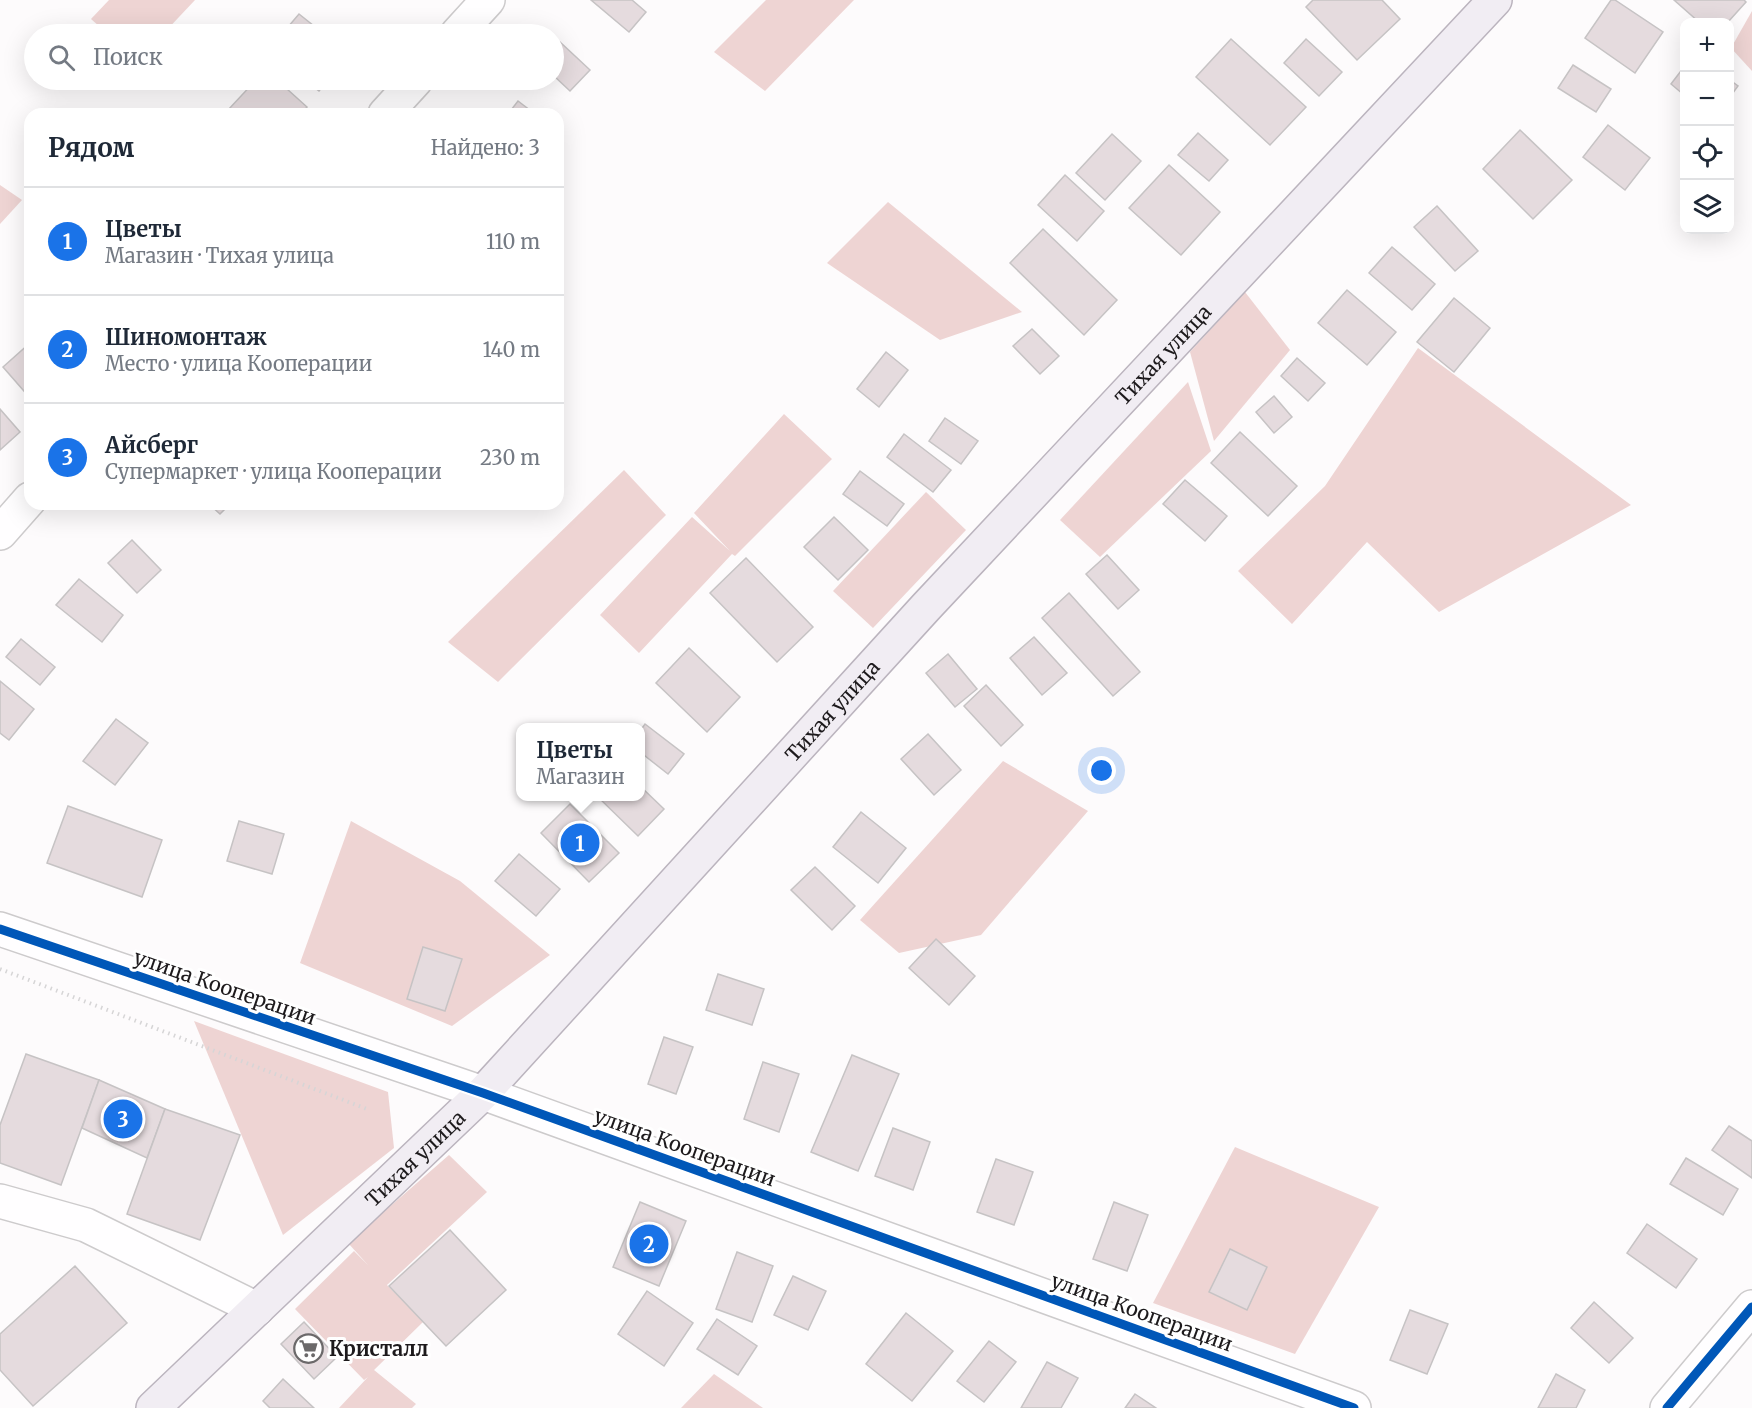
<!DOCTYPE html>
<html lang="ru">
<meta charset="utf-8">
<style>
body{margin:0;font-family:Merriweather,serif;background:#f2f2f3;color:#1f2937}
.controls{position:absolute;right:18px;top:18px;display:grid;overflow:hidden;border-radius:12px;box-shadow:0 6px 24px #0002}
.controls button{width:54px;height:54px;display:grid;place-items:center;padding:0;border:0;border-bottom:2px solid #e0e1e3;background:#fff;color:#1f2937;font:30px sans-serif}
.you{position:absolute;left:1102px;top:771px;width:21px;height:21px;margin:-15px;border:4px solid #fff;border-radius:50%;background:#1a73e8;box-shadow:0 0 0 9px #1a73e833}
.badge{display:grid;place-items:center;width:39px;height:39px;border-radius:50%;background:#1a73e8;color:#fff;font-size:20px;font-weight:700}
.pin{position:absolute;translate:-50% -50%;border:3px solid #fff;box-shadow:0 2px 6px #0006}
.popup{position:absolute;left:516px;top:723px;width:129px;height:78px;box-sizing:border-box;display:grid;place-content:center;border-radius:12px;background:#fff;filter:drop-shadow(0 2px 4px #0005);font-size:20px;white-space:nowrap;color:#747a83}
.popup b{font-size:22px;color:#1f2937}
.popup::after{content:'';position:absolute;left:50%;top:100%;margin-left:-12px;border:12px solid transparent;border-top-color:#fff}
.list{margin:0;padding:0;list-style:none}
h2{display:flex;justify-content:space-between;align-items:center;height:78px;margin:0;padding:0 24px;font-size:26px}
h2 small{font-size:20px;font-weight:400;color:#747a83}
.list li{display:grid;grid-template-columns:39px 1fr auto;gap:18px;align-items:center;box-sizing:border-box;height:108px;padding:0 24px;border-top:2px solid #e0e1e3}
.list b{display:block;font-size:22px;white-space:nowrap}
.list p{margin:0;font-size:20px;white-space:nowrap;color:#747a83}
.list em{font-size:20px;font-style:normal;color:#747a83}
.icon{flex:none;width:33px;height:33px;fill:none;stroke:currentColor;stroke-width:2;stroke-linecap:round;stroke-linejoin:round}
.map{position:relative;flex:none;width:1752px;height:1408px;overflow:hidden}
.search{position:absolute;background:#fff;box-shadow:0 6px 24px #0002;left:24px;top:24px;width:540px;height:66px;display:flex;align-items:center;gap:15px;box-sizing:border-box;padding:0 21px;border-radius:33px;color:#747a83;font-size:22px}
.panel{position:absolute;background:#fff;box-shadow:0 6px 24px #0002;left:24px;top:108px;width:540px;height:402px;border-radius:18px}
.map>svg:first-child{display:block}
</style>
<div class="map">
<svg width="1752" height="1408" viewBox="0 0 1752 1408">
<rect width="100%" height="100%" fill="#fdfbfc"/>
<!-- forest -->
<g fill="#eed4d3">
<path d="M 109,0 L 195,0 L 163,34 L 108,34 L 91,19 Z"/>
<path d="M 766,0 L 854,0 L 765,91 L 714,52 Z"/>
<path d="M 1752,11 L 1752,71 L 1731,48 Z"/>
<path d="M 0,185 L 22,200 L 0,224 Z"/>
<path d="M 888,202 L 1022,312 L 940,340 L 827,263 Z"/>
<path d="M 1245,292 L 1290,350 L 1214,441 L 1190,352 Z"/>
<path d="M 1418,348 L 1631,505 L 1439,612 L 1367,542 L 1292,624 L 1238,571 L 1325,486 Z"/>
<path d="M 1188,382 L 1211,451 L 1100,557 L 1060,520 Z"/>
<path d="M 784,414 L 832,459 L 735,556 L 732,554 L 639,653 L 600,615 L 692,517 L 730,551 L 694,513 Z"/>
<path d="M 624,470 L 666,515 L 498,682 L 448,642 Z"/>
<path d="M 926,492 L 966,530 L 873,628 L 833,591 Z"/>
<path d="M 1003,761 L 1088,811 L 981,935 L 899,953 L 860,920 Z"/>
<path d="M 351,821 L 460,881 L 550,955 L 452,1026 L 300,963 Z"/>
<path d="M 194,1021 L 388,1092 L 394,1148 L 283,1235 Z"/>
<path d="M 1235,1147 L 1379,1207 L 1295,1354 L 1153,1303 Z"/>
<path d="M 449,1155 L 487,1192 L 387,1285 L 423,1322 L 374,1370 L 416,1404 L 412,1408 L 339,1408 L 368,1377 L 364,1380 L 295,1309 L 354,1251 L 368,1265 L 348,1243 Z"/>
<path d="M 714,1374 L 763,1408 L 681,1408 Z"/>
</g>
<!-- building -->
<g fill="#e5dbde" stroke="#c6c3c4" stroke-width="1.5">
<path d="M 591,0 L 632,0 L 646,12 L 629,32 Z"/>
<path d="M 1313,0 L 1382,0 L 1400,19 L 1357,60 L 1306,7 Z"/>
<path d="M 1611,0 L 1615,0 L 1663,32 L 1635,73 L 1585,38 Z"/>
<path d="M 1674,0 L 1744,0 L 1746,2 L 1728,22 L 1699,22 Z"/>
<path d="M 299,14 L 324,34 L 282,34 Z"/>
<path d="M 1231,39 L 1306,107 L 1270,145 L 1196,77 Z"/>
<path d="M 1306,39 L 1342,72 L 1319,96 L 1284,63 Z"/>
<path d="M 560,42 L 590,70 L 570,91 L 554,76 L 554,49 Z"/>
<path d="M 1573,65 L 1611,89 L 1596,112 L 1558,88 Z"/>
<path d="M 1684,67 L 1684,95 L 1671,84 Z"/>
<path d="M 256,80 L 277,80 L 307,107 L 301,114 L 232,114 L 228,110 Z"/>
<path d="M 305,80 L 328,80 L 319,91 Z"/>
<path d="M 1730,80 L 1738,86 L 1730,97 Z"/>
<path d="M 518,101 L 535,114 L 508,114 Z"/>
<path d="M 1608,125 L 1650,158 L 1625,190 L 1583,157 Z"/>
<path d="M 1520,130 L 1572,180 L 1533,219 L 1483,169 Z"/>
<path d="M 1198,133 L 1228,160 L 1209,181 L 1178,155 Z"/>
<path d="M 1112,134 L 1141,161 L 1105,200 L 1076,173 Z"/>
<path d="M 1169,165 L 1220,212 L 1181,255 L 1129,208 Z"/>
<path d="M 1065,175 L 1104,211 L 1077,241 L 1038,205 Z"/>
<path d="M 1437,206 L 1478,251 L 1455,271 L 1414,227 Z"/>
<path d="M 1043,229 L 1117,300 L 1084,335 L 1010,263 Z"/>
<path d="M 1392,247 L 1435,284 L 1412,310 L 1369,273 Z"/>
<path d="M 1347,290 L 1396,332 L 1367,365 L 1318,323 Z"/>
<path d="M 1454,298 L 1490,328 L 1454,372 L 1417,342 Z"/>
<path d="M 1032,329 L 1059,356 L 1040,374 L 1013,346 Z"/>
<path d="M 30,343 L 30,398 L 3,367 Z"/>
<path d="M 886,352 L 908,370 L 879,407 L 857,389 Z"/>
<path d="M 1297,358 L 1325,383 L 1308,401 L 1281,376 Z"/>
<path d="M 1274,396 L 1292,417 L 1274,433 L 1256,412 Z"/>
<path d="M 0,409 L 20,432 L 0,450 Z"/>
<path d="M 945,418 L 978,441 L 961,464 L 929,441 Z"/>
<path d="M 1240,432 L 1297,486 L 1268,516 L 1211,463 Z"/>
<path d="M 904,434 L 951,470 L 933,492 L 887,457 Z"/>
<path d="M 860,471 L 904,504 L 887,526 L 843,494 Z"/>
<path d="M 1185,480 L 1227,516 L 1205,541 L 1163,504 Z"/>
<path d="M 209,504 L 230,504 L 220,514 Z"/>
<path d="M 834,517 L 868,550 L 838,580 L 804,547 Z"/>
<path d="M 132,540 L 161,570 L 137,593 L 108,563 Z"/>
<path d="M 1107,555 L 1139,590 L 1118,609 L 1086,574 Z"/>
<path d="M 746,558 L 813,627 L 777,662 L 710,593 Z"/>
<path d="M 79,579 L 123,615 L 102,642 L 56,605 Z"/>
<path d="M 1069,593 L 1140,672 L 1113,696 L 1042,618 Z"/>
<path d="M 1034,637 L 1067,673 L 1042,695 L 1010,658 Z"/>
<path d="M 21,639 L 55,667 L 40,685 L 6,657 Z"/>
<path d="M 689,648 L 740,697 L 707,732 L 656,683 Z"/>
<path d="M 948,654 L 977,689 L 955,707 L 926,673 Z"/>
<path d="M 0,681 L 34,709 L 9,740 L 0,733 Z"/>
<path d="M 986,685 L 1023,725 L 1001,746 L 964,706 Z"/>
<path d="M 116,719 L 148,743 L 115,785 L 83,761 Z"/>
<path d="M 645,724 L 684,754 L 668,774 L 640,752 L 640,731 Z"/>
<path d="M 928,734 L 961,770 L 934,795 L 901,759 Z"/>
<path d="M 640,786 L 664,809 L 638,836 L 600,799 L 602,796 L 640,796 Z"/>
<path d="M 570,804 L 619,853 L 589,882 L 541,833 Z"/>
<path d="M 68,806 L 162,840 L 142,897 L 47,863 Z"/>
<path d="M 861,812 L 906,848 L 878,883 L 833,847 Z"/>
<path d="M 239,821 L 284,834 L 272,874 L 227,861 Z"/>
<path d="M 519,854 L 560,889 L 536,916 L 495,881 Z"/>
<path d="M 815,867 L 855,906 L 832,930 L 791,890 Z"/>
<path d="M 936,939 L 975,976 L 949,1005 L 909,968 Z"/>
<path d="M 423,947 L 462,959 L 445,1011 L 407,999 Z"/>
<path d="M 718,974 L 764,989 L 752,1025 L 706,1010 Z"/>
<path d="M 664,1037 L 693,1047 L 676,1094 L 648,1084 Z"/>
<path d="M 26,1054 L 99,1080 L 61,1185 L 0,1163 L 0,1125 Z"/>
<path d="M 852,1055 L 899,1074 L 858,1171 L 811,1152 Z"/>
<path d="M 763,1062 L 799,1074 L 779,1132 L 744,1119 Z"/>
<path d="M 99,1080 L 165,1109 L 147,1158 L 82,1128 Z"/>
<path d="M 165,1109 L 240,1135 L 200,1240 L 127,1214 Z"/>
<path d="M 1729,1126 L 1752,1141 L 1752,1178 L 1712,1150 Z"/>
<path d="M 893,1128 L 930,1142 L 913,1190 L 875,1176 Z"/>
<path d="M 1686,1158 L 1738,1189 L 1723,1215 L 1670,1184 Z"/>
<path d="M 996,1159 L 1033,1172 L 1014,1225 L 977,1212 Z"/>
<path d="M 640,1202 L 686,1221 L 659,1286 L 613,1267 Z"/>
<path d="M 1114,1202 L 1148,1215 L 1127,1271 L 1093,1259 Z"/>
<path d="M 1647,1224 L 1697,1259 L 1676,1288 L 1627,1253 Z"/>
<path d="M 450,1230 L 506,1290 L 446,1346 L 389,1286 Z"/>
<path d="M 1230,1249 L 1267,1267 L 1247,1310 L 1209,1292 Z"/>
<path d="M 737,1252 L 773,1266 L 752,1322 L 716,1309 Z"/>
<path d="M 75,1266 L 127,1323 L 33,1406 L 0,1370 L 0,1334 Z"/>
<path d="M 793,1276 L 826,1291 L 808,1330 L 774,1315 Z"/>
<path d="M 647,1291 L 693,1323 L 664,1366 L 618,1334 Z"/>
<path d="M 1594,1302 L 1633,1338 L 1609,1363 L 1571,1328 Z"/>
<path d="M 1410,1310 L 1448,1324 L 1427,1374 L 1390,1360 Z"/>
<path d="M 906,1313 L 953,1351 L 912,1401 L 866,1364 Z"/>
<path d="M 717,1319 L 757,1346 L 738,1375 L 697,1349 Z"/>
<path d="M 304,1322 L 337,1357 L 314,1379 L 281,1344 Z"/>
<path d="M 989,1341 L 1016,1362 L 984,1402 L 957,1381 Z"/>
<path d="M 1047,1362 L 1078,1378 L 1061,1408 L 1021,1408 Z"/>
<path d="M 1556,1374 L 1585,1390 L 1576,1408 L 1538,1408 Z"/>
<path d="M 283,1379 L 314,1408 L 270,1408 L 263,1401 Z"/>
<path d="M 1135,1394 L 1156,1408 L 1125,1408 Z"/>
</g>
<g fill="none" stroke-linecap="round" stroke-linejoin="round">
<defs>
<g id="minor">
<path d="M 457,34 L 488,0"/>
<path d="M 385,114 L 416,80"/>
<path d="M 0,533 L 30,499"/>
<path d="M 0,929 L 483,1093 L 1354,1408"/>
<path d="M 0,1201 L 86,1225 L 257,1309"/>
<path d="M 1667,1408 L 1752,1307"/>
</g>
<g id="major">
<path id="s1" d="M 153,1408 L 483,1093 L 926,607 L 1495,0"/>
</g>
</defs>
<!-- minor casing -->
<use href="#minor" stroke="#cdcbcc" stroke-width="36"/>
<!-- major casing -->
<use href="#major" stroke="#bbb4be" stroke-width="36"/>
<!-- path -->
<path stroke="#d6d5d6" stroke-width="4" stroke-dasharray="1.5 4.5" stroke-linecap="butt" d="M 0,969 L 367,1109"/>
<!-- minor -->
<use href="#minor" stroke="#fffeff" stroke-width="33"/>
<!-- major -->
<use href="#major" stroke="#f1edf3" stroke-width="33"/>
<defs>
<g id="cycleway">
<path d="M 0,929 L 483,1093 L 1354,1408"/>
<path d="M 1667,1408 L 1752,1307"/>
</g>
</defs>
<!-- cycleway casing -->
<use href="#cycleway" stroke="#fff" stroke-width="13"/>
<!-- cycleway -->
<use href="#cycleway" stroke="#0057b8" stroke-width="9"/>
</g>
<!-- icons -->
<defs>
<symbol id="supermarket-ring" viewBox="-11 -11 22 22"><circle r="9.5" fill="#fff" stroke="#6b696a" stroke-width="1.5"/><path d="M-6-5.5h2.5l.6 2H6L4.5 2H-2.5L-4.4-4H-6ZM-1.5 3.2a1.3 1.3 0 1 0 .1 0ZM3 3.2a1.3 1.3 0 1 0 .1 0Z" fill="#6b696a"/></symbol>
</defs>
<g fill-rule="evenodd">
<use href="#supermarket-ring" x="292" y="1332" width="33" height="33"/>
</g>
<g text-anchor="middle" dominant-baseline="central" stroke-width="6" stroke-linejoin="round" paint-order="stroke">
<!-- street labels -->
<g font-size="20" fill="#1d1a1c" stroke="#fff">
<text stroke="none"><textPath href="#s1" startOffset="1460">Тихая улица</textPath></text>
<text stroke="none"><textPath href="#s1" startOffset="974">Тихая улица</textPath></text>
<text transform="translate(225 987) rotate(19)">улица Кооперации</text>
<text transform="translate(685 1147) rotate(20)">улица Кооперации</text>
<text stroke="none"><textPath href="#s1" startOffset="362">Тихая улица</textPath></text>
<text transform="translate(1142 1312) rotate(20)">улица Кооперации</text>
</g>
<!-- poi labels -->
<g font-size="20" font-weight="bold" fill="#1d1a1c" stroke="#fff" text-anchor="start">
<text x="329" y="1348">Кристалл</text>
</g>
</g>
</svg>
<div class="controls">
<button>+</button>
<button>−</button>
<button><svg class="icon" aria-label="locate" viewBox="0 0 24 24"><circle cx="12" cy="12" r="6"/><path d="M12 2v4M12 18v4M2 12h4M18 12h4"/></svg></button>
<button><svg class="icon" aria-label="layers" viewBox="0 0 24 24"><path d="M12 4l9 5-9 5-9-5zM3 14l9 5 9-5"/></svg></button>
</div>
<div class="you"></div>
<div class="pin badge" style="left:580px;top:843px">1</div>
<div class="popup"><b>Цветы</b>Магазин</div>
<div class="pin badge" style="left:649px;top:1244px">2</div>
<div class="pin badge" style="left:123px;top:1119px">3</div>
<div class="search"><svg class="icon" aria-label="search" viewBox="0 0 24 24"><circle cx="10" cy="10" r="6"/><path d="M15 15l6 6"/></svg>Поиск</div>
<section class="panel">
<h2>Рядом<small>Найдено: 3</small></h2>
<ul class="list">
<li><span class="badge">1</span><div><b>Цветы</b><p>Магазин · Тихая улица</p></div><em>110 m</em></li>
<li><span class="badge">2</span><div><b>Шиномонтаж</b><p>Место · улица Кооперации</p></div><em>140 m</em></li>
<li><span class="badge">3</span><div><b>Айсберг</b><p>Супермаркет · улица Кооперации</p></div><em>230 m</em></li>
</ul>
</section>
</div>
